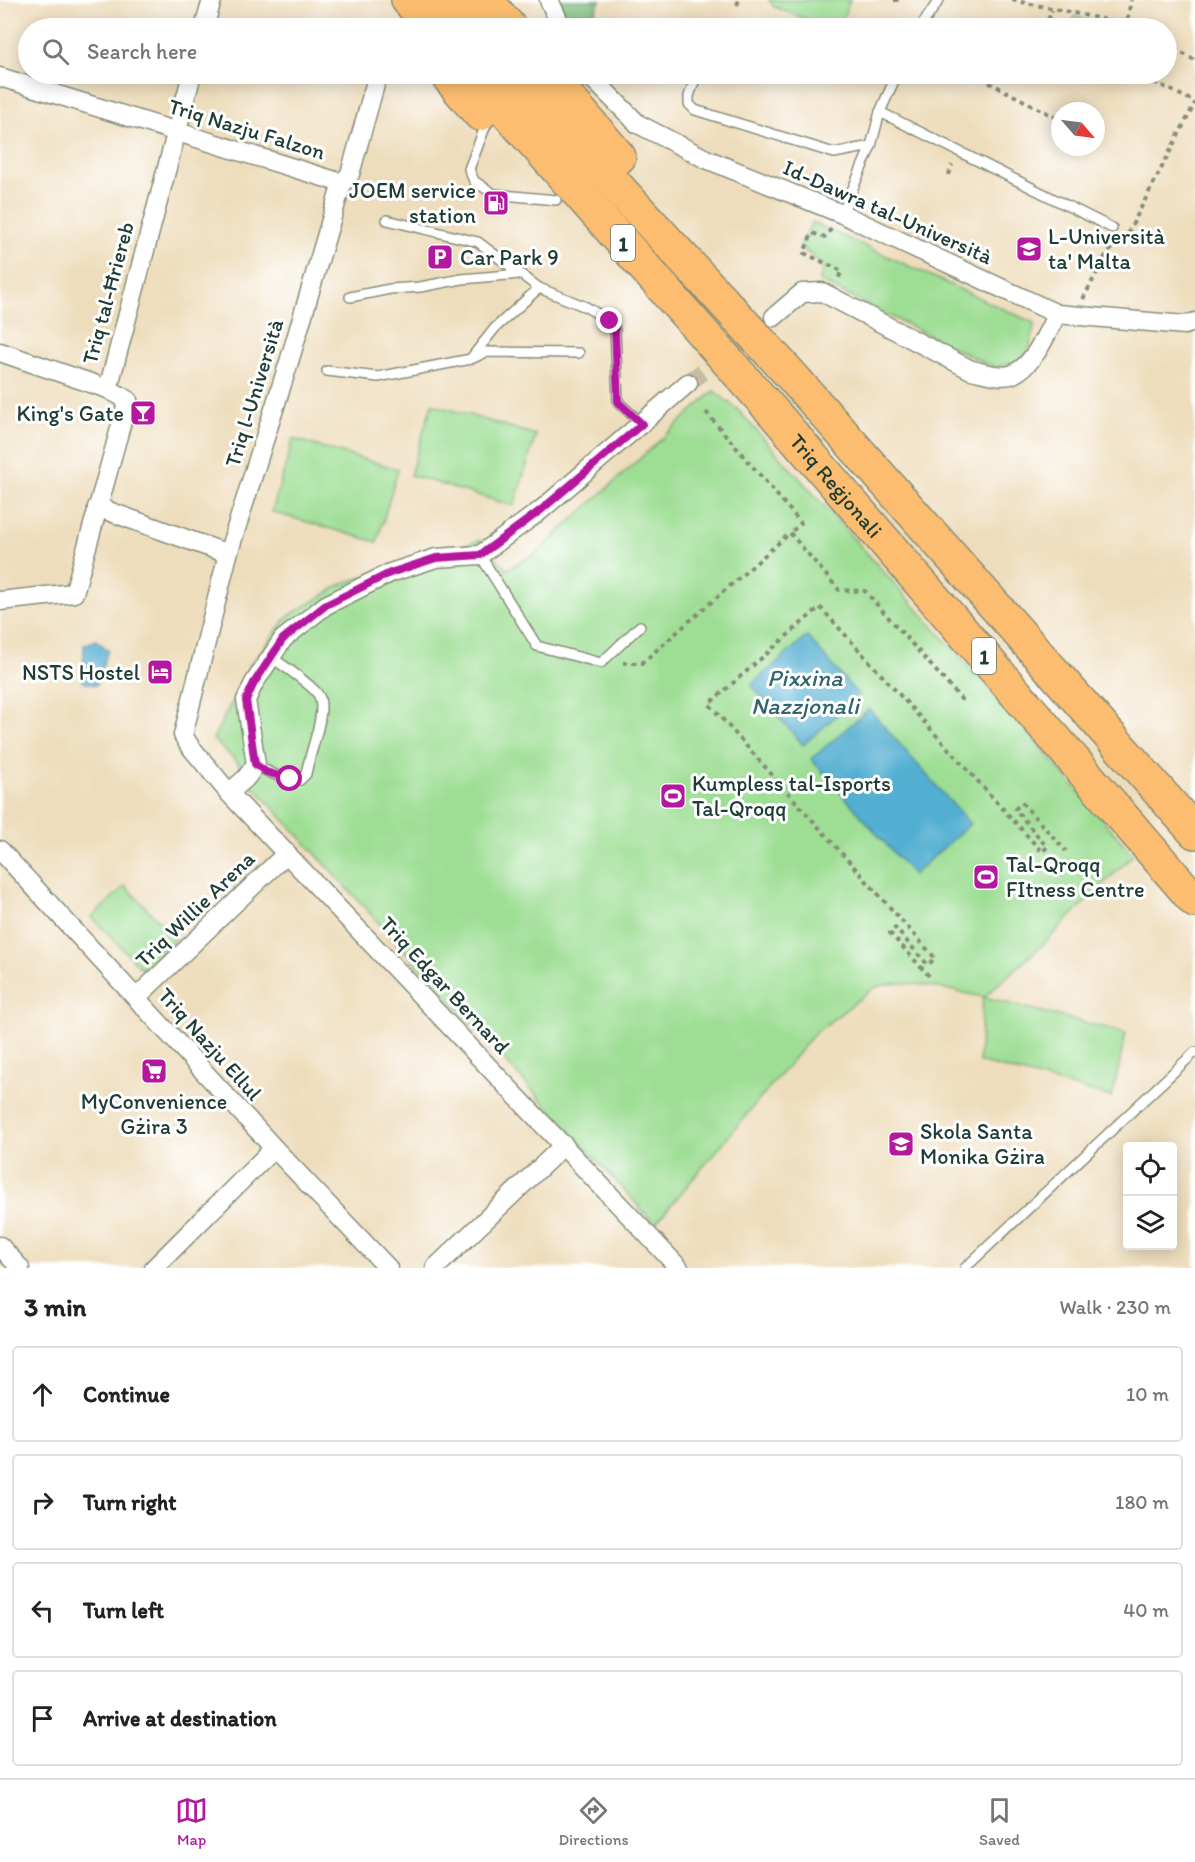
<!DOCTYPE html>
<meta charset="utf-8">
<style>
body{margin:0;font-family:Itim,sans-serif;background:#f2f2f2;color:#222}
.controls{position:absolute;right:18px;bottom:18px;display:grid;overflow:hidden;border-radius:6px;box-shadow:0 3px 15px #0003}
.controls button{width:54px;height:54px;display:grid;place-items:center;padding:0;border:0;border-bottom:2px solid #e0e0e0;background:#fff;color:#222;font:30px sans-serif}
.compass{position:absolute;left:1051px;top:102px;width:54px;height:54px;border-radius:50%;background:#fff;box-shadow:0 3px 15px #0003;rotate:118deg}
.stop{position:absolute;width:18px;height:18px;margin:-14px;border:4px solid #b5179e;border-radius:50%;background:#fff}
.stop.end{background:#b5179e;border-color:#fff;box-shadow:0 2px 6px #0008}
.list{margin:0;padding:0;list-style:none}
h2{display:flex;justify-content:space-between;align-items:center;height:78px;margin:0;padding:0 24px;font-size:26px}
h2 small{font-size:20px;font-weight:400;color:#767676}
.list li{display:grid;grid-template-columns:39px 1fr auto;gap:18px;align-items:center;box-sizing:border-box;height:96px;margin:0 12px 12px;padding:0 12px;border:2px solid #e0e0e0;border-radius:6px}
.list b{display:block;font-size:22px;white-space:nowrap}
.list em{font-size:20px;font-style:normal;color:#767676}
.icon{flex:none;width:33px;height:33px;fill:none;stroke:currentColor;stroke-width:2;stroke-linecap:round;stroke-linejoin:round}
.map{position:relative;flex:none;width:1195px;height:1268px;overflow:hidden}
.search{position:absolute;background:#fff;box-shadow:0 3px 15px #0003;left:18px;right:18px;top:18px;height:66px;display:flex;align-items:center;gap:15px;box-sizing:border-box;padding:0 21px;border-radius:33px;color:#767676;font-size:22px}
.sheet{height:510px;background:#fff}
nav{display:flex;justify-content:space-around;align-items:center;box-sizing:border-box;height:84px;border-top:2px solid #e0e0e0;background:#fff;font-size:16px;color:#767676}
nav a{display:grid;justify-items:center;gap:3px}
nav .on{color:#b5179e}
.map>svg:first-child{display:block}
</style>
<div class="map">
<svg width="1195" height="1268" viewBox="0 0 1195 1268">
<rect width="100%" height="100%" fill="#fff"/>
<filter id="ink" filterUnits="userSpaceOnUse"><feTurbulence type="fractalNoise" baseFrequency=".0167" numOctaves="2"/><feDisplacementMap in="SourceGraphic" scale="12" xChannelSelector="R" yChannelSelector="G"/><feConvolveMatrix kernelMatrix="1 2 1 2 8 2 1 2 1" color-interpolation-filters="sRGB"/></filter>
<filter id="wash" filterUnits="userSpaceOnUse"><feTurbulence type="fractalNoise" baseFrequency=".008" numOctaves="4" result="noise"/><feDisplacementMap in="SourceGraphic" scale="24" xChannelSelector="R" yChannelSelector="G"/><feGaussianBlur stdDeviation="1.35" result="paint"/><feColorMatrix in="noise" values="0 0 0 0 0 0 0 0 0 0 0 0 0 0 0 0 0 1.4 0 .05"/><feComposite in="paint" operator="in"/></filter>
<g filter="url(#wash)">
<rect width="100%" height="100%" fill="#eeddbc"/>
<!-- green -->
<g fill="#9ede94" stroke="#5e8e64" stroke-width="1.5">
<path d="M 769,0 L 850,0 L 839,28 L 829,28 L 774,7 Z"/>
<path d="M 1074,16 L 1110,28 L 1070,28 Z"/>
<path d="M 812,222 L 1034,323 C 1031,356 1026,360 995,368 L 819,281 L 824,267 L 800,246 Z"/>
<path d="M 714,391 L 737,409 L 1017,720 L 1133,855 L 1039,948 L 984,997 L 1126,1033 L 1112,1097 L 979,1062 L 983,997 C 954,992 901,975 874,988 L 815,1033 L 655,1224 L 246,778 L 239,764 L 213,739 L 251,664 L 287,617 L 344,583 L 480,540 L 507,569 L 535,554 Z"/>
<path d="M 432,404 L 536,435 L 514,506 L 410,475 Z"/>
<path d="M 293,439 L 398,469 L 377,542 L 272,512 Z"/>
<path d="M 125,886 L 176,938 L 143,970 L 92,917 Z"/>
</g>
<!-- forest -->
<path fill="#7ebd7e" stroke="#4e7d59" stroke-width="1.5" d="M 559,0 L 600,0 L 589,28 L 569,28 Z"/>
<!-- water -->
<g fill="#53afd1" stroke="#397682" stroke-width="1.5">
<path d="M 807,636 L 859,696 L 803,745 L 751,685 Z"/>
<path d="M 96,640 L 108,650 L 96,685 L 83,682 L 84,645 Z"/>
<path d="M 869,709 L 970,824 L 913,875 L 811,759 Z"/>
</g>
</g>
<g filter="url(#ink)">
<g fill="none" stroke-linecap="round" stroke-linejoin="round">
<!-- street-tunnel -->
<path stroke="#c5bda1" stroke-width="18" stroke-dasharray="18 9" stroke-linecap="butt" d="M 688,383 L 774,317"/>
<defs>
<g id="lane">
<path d="M 920,28 L 939,0"/>
<path d="M 697,74 L 689,96 L 689,104 L 695,110 L 834,153 L 871,146"/>
<path d="M 880,112 L 1112,228"/>
<path d="M 487,122 L 469,169 L 474,181 L 494,194 L 556,200"/>
<path d="M 842,214 L 871,146 L 880,112 L 897,74"/>
<path d="M 387,220 L 478,242 L 539,288 L 586,307 L 610,321 L 615,330 L 618,402 L 642,424"/>
<path d="M 350,297 L 390,289 L 420,287 L 462,279 L 520,274"/>
<path d="M 472,357 L 495,328 L 539,288"/>
<path d="M 327,371 L 378,377 L 471,359 L 486,352 L 579,353"/>
<path d="M 480,555 L 537,646 L 601,663 L 640,626"/>
<path d="M 256,764 C 269,774 284,779 300,780 L 306,774 C 309,754 327,713 319,696 C 313,685 282,665 271,657"/>
<path d="M 965,1268 L 1195,1052"/>
</g>
<g id="street">
<path d="M 549,0 L 562,28"/>
<path d="M 204,28 L 212,0"/>
<path d="M 378,74 L 350,174 L 342,183 L 289,362 L 228,554 L 183,735 L 189,745 L 229,793 L 679,1268"/>
<path d="M 588,74 L 638,124 L 706,159 L 842,214 L 1057,314 L 1185,325 L 1195,322"/>
<path d="M 0,77 L 342,183"/>
<path d="M 774,317 L 802,293 L 822,292 L 971,370 C 983,372 1002,379 1013,374 C 1035,364 1046,334 1057,314"/>
<path d="M 0,352 L 108,389 L 128,400 L 74,593 L 0,601"/>
<path d="M 108,389 L 192,74"/>
<path d="M 97,507 L 228,554"/>
<path d="M 229,793 L 246,778 L 256,764 L 246,700 L 254,683 L 283,639 L 326,605 L 390,573 L 436,558 L 480,555 L 541,510 L 688,383"/>
<path d="M 0,850 L 274,1148 L 388,1268"/>
<path d="M 136,998 L 287,853"/>
<path d="M 0,1246 L 20,1268"/>
<path d="M 154,1268 L 274,1148"/>
<path d="M 435,1268 L 564,1145"/>
</g>
<g id="highway">
<path d="M 408,0 L 433,28"/>
<path d="M 446,0 L 472,28"/>
<path d="M 486,0 L 510,28"/>
<path d="M 446,74 L 480,114"/>
<path id="s1" d="M 473,74 L 773,412 L 1195,901"/>
<path d="M 513,74 L 789,373 L 1195,832"/>
<path d="M 548,74 L 619,157"/>
</g>
</defs>
<!-- lane casing -->
<use href="#lane" stroke="#868d78" stroke-width="12"/>
<!-- street casing -->
<use href="#street" stroke="#868d78" stroke-width="21"/>
<!-- highway casing -->
<use href="#highway" stroke="#868d78" stroke-width="36"/>
<!-- path -->
<g stroke="#868d78" stroke-width="4" stroke-dasharray="4.5 4.5" stroke-linecap="butt">
<path d="M 894,0 L 901,0"/>
<path d="M 1012,0 L 1126,24 L 1135,28"/>
<path d="M 737,5 L 739,0"/>
<path d="M 1045,28 L 1052,10"/>
<path d="M 1126,28 L 1131,0"/>
<path d="M 1166,45 L 1195,60"/>
<path d="M 973,74 L 1055,117"/>
<path d="M 1138,74 L 1195,102"/>
<path d="M 949,175 L 952,165"/>
<path d="M 831,229 L 825,237 L 812,233 L 804,253 L 842,271 L 838,279"/>
<path d="M 1083,299 L 1107,253 L 1126,237 L 1195,103"/>
<path d="M 706,412 L 801,523 L 790,533"/>
<path d="M 623,663 L 642,663 L 790,533 L 839,590 L 865,591 L 961,699 L 958,702"/>
<path d="M 929,976 L 890,933 L 895,928 L 928,965 L 935,958 L 709,704 L 820,607 L 1042,852 L 1047,847 L 1015,809 L 1022,803 L 1066,851"/>
</g>
<!-- lane -->
<use href="#lane" stroke="#fff" stroke-width="9"/>
<!-- street -->
<use href="#street" stroke="#fff" stroke-width="18"/>
<!-- highway -->
<use href="#highway" stroke="#fcbd6f" stroke-width="33"/>
</g>
</g>
<g fill="none" stroke-linecap="round" stroke-linejoin="round" filter="url(#ink)">
<!-- route -->
<path stroke="#b5179e" stroke-width="8" d="M 290,779 L 266,772 L 255,764 L 246,700 L 254,683 L 283,639 L 326,605 L 390,573 L 436,558 L 480,555 L 541,510 L 642,424 L 618,402 L 615,330 L 610,321"/>
</g>
<!-- icons -->
<defs>
<symbol id="fuel-square" viewBox="-11 -11 22 22"><rect x="-9" y="-9" width="18" height="18" rx="4" fill="#b5179e" stroke="#fff"/><path d="M-5.5-6h7V0h2V4h1.3V-2.5L3-4.5l.8-.8L6-3V5H2.5V1h-1V6h-7ZM-4.2-4.7v3.2H.2V-4.7Z" fill="#fff"/></symbol>
<symbol id="university-square" viewBox="-11 -11 22 22"><rect x="-9" y="-9" width="18" height="18" rx="4" fill="#b5179e" stroke="#fff"/><path d="M0-5L7-2L0 1L-7-2ZM-4 1L0 2.5L4 1V4Q0 6-4 4Z" fill="#fff"/></symbol>
<symbol id="parking-square" viewBox="-11 -11 22 22"><rect x="-9" y="-9" width="18" height="18" rx="4" fill="#b5179e" stroke="#fff"/><path d="M-3.5-5.5H1a3.5 3.5 0 0 1 0 7H-1V5.5H-3.5ZM-1-3.4V-.6H.8a1.4 1.4 0 0 0 0-2.8Z" fill="#fff"/></symbol>
<symbol id="bar-square" viewBox="-11 -11 22 22"><rect x="-9" y="-9" width="18" height="18" rx="4" fill="#b5179e" stroke="#fff"/><path d="M-6-5H6L.8 .8V4.5H3.5V6h-7V4.5H-.8V.8Z" fill="#fff"/></symbol>
<symbol id="hotel-square" viewBox="-11 -11 22 22"><rect x="-9" y="-9" width="18" height="18" rx="4" fill="#b5179e" stroke="#fff"/><path d="M-6-4.5h1.5V1H6V5H4.5V3h-9V5H-6ZM-4 0a1.8 1.8 0 1 1 3.6 0ZM.5 0V-2.5h3Q6-2.5 6 0Z" fill="#fff"/></symbol>
<symbol id="stadium-square" viewBox="-11 -11 22 22"><rect x="-9" y="-9" width="18" height="18" rx="4" fill="#b5179e" stroke="#fff"/><path d="M0-5a6.5 5 0 1 0 0 10a6.5 5 0 1 0 0-10ZM-3.5-1.8h7v3.6h-7Z" fill="#fff"/></symbol>
<symbol id="supermarket-square" viewBox="-11 -11 22 22"><rect x="-9" y="-9" width="18" height="18" rx="4" fill="#b5179e" stroke="#fff"/><path d="M-6-5.5h2.5l.6 2H6L4.5 2H-2.5L-4.4-4H-6ZM-1.5 3.2a1.3 1.3 0 1 0 .1 0ZM3 3.2a1.3 1.3 0 1 0 .1 0Z" fill="#fff"/></symbol>
<symbol id="school-square" viewBox="-11 -11 22 22"><rect x="-9" y="-9" width="18" height="18" rx="4" fill="#b5179e" stroke="#fff"/><path d="M0-5L7-2L0 1L-7-2ZM-4 1L0 2.5L4 1V4Q0 6-4 4Z" fill="#fff"/></symbol>
</defs>
<g fill-rule="evenodd">
<use href="#fuel-square" x="481" y="188" width="30" height="30"/>
<use href="#university-square" x="1014" y="234" width="30" height="30"/>
<use href="#parking-square" x="425" y="242" width="30" height="30"/>
<use href="#bar-square" x="128" y="398" width="30" height="30"/>
<use href="#hotel-square" x="145" y="657" width="30" height="30"/>
<use href="#stadium-square" x="658" y="781" width="30" height="30"/>
<use href="#stadium-square" x="971" y="862" width="30" height="30"/>
<use href="#supermarket-square" x="139" y="1056" width="30" height="30"/>
<use href="#school-square" x="886" y="1129" width="30" height="30"/>
</g>
<g text-anchor="middle" dominant-baseline="central" stroke-width="6" stroke-linejoin="round" paint-order="stroke">
<!-- shield labels -->
<g fill="#fff" stroke="#627771" stroke-width="1.5">
<rect x="611" y="225" width="24" height="36" rx="4.5"/>
<rect x="972" y="638" width="24" height="36" rx="4.5"/>
</g>
<g font-size="21" font-weight="bold" fill="#1f3d34">
<text x="623" y="243">1</text>
<text x="984" y="656">1</text>
</g>
<!-- street labels -->
<g font-size="22" fill="#1f3d34" stroke="#fff">
<text transform="translate(247 129) rotate(17)">Triq Nazju Falzon</text>
<text transform="translate(888 212) rotate(24)">Id-Dawra tal-Università</text>
<text transform="translate(108 293) rotate(-75)">Triq tal-Ħriereb</text>
<text transform="translate(254 393) rotate(-73)">Triq l-Università</text>
<text stroke="none"><textPath href="#s1" startOffset="549">Triq Reġjonali</textPath></text>
<text transform="translate(195 909) rotate(-44)">Triq Willie Arena</text>
<text transform="translate(445 985) rotate(47)">Triq Edgar Bernard</text>
<text transform="translate(210 1044) rotate(48)">Triq Nazju Ellul</text>
</g>
<!-- poi labels -->
<g font-size="22" fill="#1f3d34" stroke="#fff" text-anchor="start">
<text x="476" y="190" text-anchor="end">JOEM service<tspan x="476" dy="25">station</tspan></text>
<text x="1048" y="236">L-Università<tspan x="1048" dy="25">ta' Malta</tspan></text>
<text x="460" y="257">Car Park 9</text>
<text x="124" y="413" text-anchor="end">King's Gate</text>
<text x="140" y="672" text-anchor="end">NSTS Hostel</text>
<text x="692" y="783">Kumpless tal-Isports<tspan x="692" dy="25">Tal-Qroqq</tspan></text>
<text x="1006" y="864">Tal-Qroqq<tspan x="1006" dy="25">FItness Centre</tspan></text>
<text x="154" y="1101" text-anchor="middle">MyConvenience<tspan x="154" dy="25">Gżira 3</tspan></text>
<text x="920" y="1131">Skola Santa<tspan x="920" dy="25">Monika Gżira</tspan></text>
</g>
<!-- water labels -->
<g font-size="24" font-style="italic" fill="#31656b" stroke="#fff">
<text x="805" y="677">Pixxina<tspan x="805" dy="28">Nazzjonali</tspan></text>
</g>
</g>
</svg>
<div class="controls">
<button><svg class="icon" aria-label="locate" viewBox="0 0 24 24"><circle cx="12" cy="12" r="6"/><path d="M12 2v4M12 18v4M2 12h4M18 12h4"/></svg></button>
<button><svg class="icon" aria-label="layers" viewBox="0 0 24 24"><path d="M12 4l9 5-9 5-9-5zM3 14l9 5 9-5"/></svg></button>
</div>
<svg class="compass" viewBox="-18 -18 36 36"><path d="M0-13l5 13h-10z" fill="#e53935"/><path d="M0 13l5-13h-10z" fill="#767676"/></svg>
<div class="stop" style="left:290px;top:779px"></div>
<div class="stop end" style="left:610px;top:321px"></div>
<div class="search"><svg class="icon" aria-label="search" viewBox="0 0 24 24"><circle cx="10" cy="10" r="6"/><path d="M15 15l6 6"/></svg>Search here</div>
</div>
<section class="sheet">
<h2>3 min<small>Walk · 230 m</small></h2>
<ul class="list">
<li><svg class="icon" aria-label="ahead" viewBox="0 0 24 24"><path d="M12 20V5M6 11l6-6 6 6"/></svg><div><b>Continue</b></div><em>10 m</em></li>
<li><svg class="icon" aria-label="right" viewBox="0 0 24 24"><path d="M7 20v-9h11M14 6l5 5-5 5"/></svg><div><b>Turn right</b></div><em>180 m</em></li>
<li><svg class="icon" aria-label="left" viewBox="0 0 24 24"><path d="M17 20v-9H6M10 6l-5 5 5 5"/></svg><div><b>Turn left</b></div><em>40 m</em></li>
<li><svg class="icon" aria-label="arrive" viewBox="0 0 24 24"><path d="M6 21V4h12l-3 4 3 4H6"/></svg><div><b>Arrive at destination</b></div></li>
</ul>
</section>
<nav>
<a class="on"><svg class="icon" aria-label="map" viewBox="0 0 24 24"><path d="M3 6l6-2 6 2 6-2v14l-6 2-6-2-6 2zM9 4v14M15 6v14"/></svg>Map</a>
<a><svg class="icon" aria-label="directions" viewBox="0 0 24 24"><path d="M12 3l9 9-9 9-9-9zM9 14v-3h6M13 9l2 2-2 2"/></svg>Directions</a>
<a><svg class="icon" aria-label="saved" viewBox="0 0 24 24"><path d="M7 4h10v16l-5-4-5 4z"/></svg>Saved</a>
</nav>
